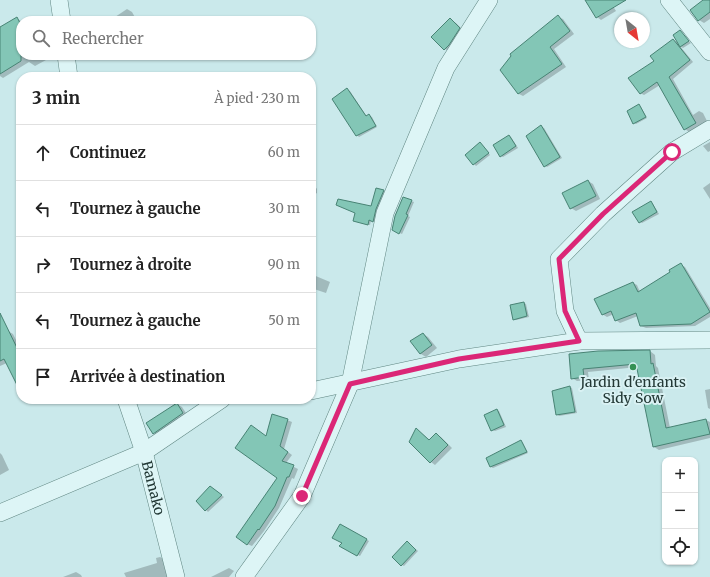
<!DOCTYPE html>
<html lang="fr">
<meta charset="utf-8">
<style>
body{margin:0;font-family:Merriweather,serif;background:#f2f2f2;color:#222}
.controls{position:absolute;right:12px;bottom:12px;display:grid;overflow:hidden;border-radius:8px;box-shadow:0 1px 3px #0004}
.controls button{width:36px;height:36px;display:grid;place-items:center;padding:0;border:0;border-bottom:1px solid #e0e0e0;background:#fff;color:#222;font:20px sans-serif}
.compass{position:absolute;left:614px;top:12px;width:36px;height:36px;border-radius:50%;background:#fff;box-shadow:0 1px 3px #0004;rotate:149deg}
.stop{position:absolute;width:12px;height:12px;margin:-9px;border:3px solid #db2777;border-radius:50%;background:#fff}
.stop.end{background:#db2777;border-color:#fff;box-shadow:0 1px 4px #0008}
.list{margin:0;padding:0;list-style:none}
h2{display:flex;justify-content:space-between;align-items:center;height:52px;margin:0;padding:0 16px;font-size:17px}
h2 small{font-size:13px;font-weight:400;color:#767676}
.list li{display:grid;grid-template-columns:26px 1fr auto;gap:12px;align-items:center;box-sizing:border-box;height:56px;padding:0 16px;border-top:1px solid #e0e0e0}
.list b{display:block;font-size:15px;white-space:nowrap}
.list em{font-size:13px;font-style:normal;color:#767676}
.icon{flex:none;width:22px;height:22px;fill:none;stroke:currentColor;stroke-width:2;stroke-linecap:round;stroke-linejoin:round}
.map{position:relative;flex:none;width:710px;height:577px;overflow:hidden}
.search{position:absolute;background:#fff;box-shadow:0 1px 3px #0004;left:16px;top:16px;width:300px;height:44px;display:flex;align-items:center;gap:10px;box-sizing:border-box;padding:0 14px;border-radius:16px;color:#767676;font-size:15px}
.panel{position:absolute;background:#fff;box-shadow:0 1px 3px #0004;left:16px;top:72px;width:300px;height:332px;border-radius:16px}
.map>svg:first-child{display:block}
</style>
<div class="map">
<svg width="710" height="577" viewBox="0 0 710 577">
<rect width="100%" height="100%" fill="#cae9eb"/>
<!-- shadow -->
<g fill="#0003">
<path d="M 586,0 L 609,0 L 616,11 L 601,20 L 597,17 Z"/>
<path d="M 705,0 L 710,0 L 710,19 L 704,23 L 699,20 Z"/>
<path d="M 127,9 L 132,12 L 137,21 L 109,21 Z"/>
<path d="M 558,17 L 563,19 L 574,34 L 554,49 L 566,67 L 523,96 L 519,94 L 501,70 Z"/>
<path d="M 17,19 L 21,21 L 21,55 L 43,55 L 46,60 L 35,66 L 29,62 L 3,78 L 0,76 L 0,28 Z"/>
<path d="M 450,20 L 456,23 L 464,31 L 450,52 L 445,49 Z"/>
<path d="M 680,32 L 691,43 L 683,48 L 680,46 L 693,62 L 673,79 L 693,115 L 699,111 L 703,113 L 708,123 L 689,132 L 685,129 L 660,85 L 644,95 L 640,93 L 655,61 L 673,40 L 680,44 Z"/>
<path d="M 264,74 L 268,77 L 259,77 Z"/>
<path d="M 282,74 L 287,77 L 276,77 Z"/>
<path d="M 347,90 L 350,91 L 367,117 L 369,115 L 372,117 L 377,127 L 359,137 L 357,135 Z"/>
<path d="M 639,106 L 641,107 L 647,118 L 636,124 L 634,123 Z"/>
<path d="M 541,126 L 544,128 L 562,158 L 547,167 L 545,166 Z"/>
<path d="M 509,136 L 511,137 L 518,148 L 503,157 L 501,156 Z"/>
<path d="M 710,142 L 710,151 L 708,152 L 703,146 Z"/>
<path d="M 482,145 L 490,155 L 476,166 L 466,155 Z"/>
<path d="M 311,181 L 317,189 L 317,193 L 311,197 Z"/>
<path d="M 588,181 L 593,184 L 600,199 L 576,211 L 571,208 Z"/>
<path d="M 710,183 L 710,199 L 703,188 Z"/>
<path d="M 383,191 L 386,192 L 375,222 L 371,220 L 370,225 L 354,221 L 371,208 Z"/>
<path d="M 411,201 L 414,202 L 408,216 L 410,217 L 402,234 L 393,230 Z"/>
<path d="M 651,202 L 653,204 L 659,214 L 642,223 L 640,222 Z"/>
<path d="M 681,265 L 685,267 L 710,308 L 710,317 L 695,326 L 646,328 L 641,326 L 638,316 L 620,323 L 616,320 L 614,314 L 607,317 L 602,314 L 633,283 L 637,285 L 640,292 L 672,272 Z"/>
<path d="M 311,274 L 330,282 L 326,293 L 311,288 Z"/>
<path d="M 524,303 L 526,304 L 529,317 L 516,320 L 514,319 Z"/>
<path d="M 8,331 L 13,334 L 21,350 L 21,391 L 7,363 L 0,366 L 0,336 Z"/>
<path d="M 423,334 L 428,337 L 437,348 L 426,357 L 421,354 L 411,341 Z"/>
<path d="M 650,351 L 655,355 L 656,366 L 658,368 L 670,428 L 706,420 L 710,422 L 710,438 L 659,450 L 654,447 L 638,367 L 588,372 L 589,380 L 577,381 L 572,378 L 570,355 Z"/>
<path d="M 570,387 L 572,388 L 577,413 L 559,416 L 557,414 Z"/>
<path d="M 710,389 L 710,409 L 708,408 L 705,390 Z"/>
<path d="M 177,404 L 182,407 L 188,416 L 159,436 L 154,433 Z"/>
<path d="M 497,410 L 499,411 L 506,427 L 495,431 L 492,430 Z"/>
<path d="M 287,420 L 292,422 L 284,449 L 292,455 L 286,463 L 298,469 L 294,479 L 292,478 L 279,508 L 264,531 L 252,546 L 247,544 L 279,478 L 266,437 Z"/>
<path d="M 417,430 L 430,440 L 436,434 L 441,437 L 452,448 L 435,465 L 431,462 Z"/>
<path d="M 521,441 L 523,443 L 528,453 L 493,468 L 491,467 Z"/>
<path d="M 0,453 L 2,455 L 9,470 L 0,475 Z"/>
<path d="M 213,489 L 224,497 L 208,512 L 197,501 Z"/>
<path d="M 340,525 L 369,541 L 360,556 L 341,546 L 343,543 Z"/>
<path d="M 407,542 L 418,551 L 404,566 L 402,565 Z"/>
<path d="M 160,557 L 164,559 L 169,577 L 126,577 L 124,573 L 157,563 L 156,558 Z"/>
<path d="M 229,568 L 234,571 L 229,577 L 211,577 Z"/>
<path d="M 76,572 L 81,575 L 82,577 L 63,577 Z"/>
</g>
<!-- building -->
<g fill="#83c6b6" stroke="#488374">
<path d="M 585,0 L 626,0 L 596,18 Z"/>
<path d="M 703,0 L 710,0 L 710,12 L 698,21 L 690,10 Z"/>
<path d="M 558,15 L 570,31 L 550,47 L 562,64 L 518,94 L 500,70 L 511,56 L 510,54 Z"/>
<path d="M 17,17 L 21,25 L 21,61 L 0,74 L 0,27 Z"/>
<path d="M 450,18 L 460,28 L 449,45 L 444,50 L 431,37 Z"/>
<path d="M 680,30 L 689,41 L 680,47 L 673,35 Z"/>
<path d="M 673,39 L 690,60 L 669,77 L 696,123 L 684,130 L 657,82 L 640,94 L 628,78 L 654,61 L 650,56 Z"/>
<path d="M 347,88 L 366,116 L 369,114 L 376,126 L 356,136 L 332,99 Z"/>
<path d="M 639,104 L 646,117 L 633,124 L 627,111 Z"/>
<path d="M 541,125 L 560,157 L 544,167 L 526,136 Z"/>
<path d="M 509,135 L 516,146 L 500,157 L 493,145 Z"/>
<path d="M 480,142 L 489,153 L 473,165 L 465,155 Z"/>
<path d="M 588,180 L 596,196 L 570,209 L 562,193 Z"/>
<path d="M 376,188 L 384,190 L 376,209 L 373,222 L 369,220 L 368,225 L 353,221 L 355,213 L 336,205 L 338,199 L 371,206 Z"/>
<path d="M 403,197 L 412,200 L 406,214 L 408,215 L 399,234 L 392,230 L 395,216 Z"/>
<path d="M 651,201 L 657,212 L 639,223 L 632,212 Z"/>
<path d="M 681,263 L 710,312 L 691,324 L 640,326 L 636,313 L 615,321 L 611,311 L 602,315 L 594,299 L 633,282 L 638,292 L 670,272 L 669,270 Z"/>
<path d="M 524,302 L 527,316 L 513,320 L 510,305 Z"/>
<path d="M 0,313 L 21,356 L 21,393 L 4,359 L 0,361 Z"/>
<path d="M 423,333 L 432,345 L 420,354 L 410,341 Z"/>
<path d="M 650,350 L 651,364 L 653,363 L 666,428 L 706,419 L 710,434 L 653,447 L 636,364 L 583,369 L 584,377 L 571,379 L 569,354 L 598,351 Z"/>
<path d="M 570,386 L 575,412 L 556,415 L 552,391 Z"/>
<path d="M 177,403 L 183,413 L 153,434 L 146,423 Z"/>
<path d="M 497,409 L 504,425 L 491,431 L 484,415 Z"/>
<path d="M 272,414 L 288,419 L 280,446 L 288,452 L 282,461 L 294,465 L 289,477 L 287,477 L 275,506 L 259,530 L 258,529 L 247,545 L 236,537 L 277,478 L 235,448 L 251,425 L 266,436 Z"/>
<path d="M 416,428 L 429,440 L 436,433 L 448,445 L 430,463 L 409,442 Z"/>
<path d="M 521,440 L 527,452 L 490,467 L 486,458 Z"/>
<path d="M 210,486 L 222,495 L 205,511 L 196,501 Z"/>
<path d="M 340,524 L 367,539 L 357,556 L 339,546 L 342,543 L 332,538 Z"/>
<path d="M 407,541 L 416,550 L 401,566 L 392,557 Z"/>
</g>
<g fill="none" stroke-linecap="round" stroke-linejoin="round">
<defs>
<g id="street">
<path d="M 59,0 L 62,21"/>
<path d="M 669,0 L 710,52"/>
<path d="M 66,55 L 69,77"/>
<path d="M 579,341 L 565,311 L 559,259 L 603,214 L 672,152 L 710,129"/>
<path d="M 311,391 L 459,359 L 579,341 L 710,340"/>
<path id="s1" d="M 126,399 L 144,452 L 176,577"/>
<path d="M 0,513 L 144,452 L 222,399"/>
<path d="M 244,577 L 302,496 L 350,384 L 385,213 L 446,68 L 489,0"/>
</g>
</defs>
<!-- street casing -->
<use href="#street" stroke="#608682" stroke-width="18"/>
<!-- street -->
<use href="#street" stroke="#ddf5f6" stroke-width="17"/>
</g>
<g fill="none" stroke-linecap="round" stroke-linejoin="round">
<!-- route -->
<path stroke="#db2777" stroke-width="5" d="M 302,496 L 350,384 L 459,359 L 579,341 L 565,311 L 559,259 L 603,214 L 672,152"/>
</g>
<!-- markers -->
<circle fill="#359054" stroke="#d9f1f3" stroke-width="1.5" cx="633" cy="367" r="4"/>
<g text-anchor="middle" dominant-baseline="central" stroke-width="4" stroke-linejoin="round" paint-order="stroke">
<!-- poi labels -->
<g font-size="14" fill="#223835" stroke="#d9f1f3">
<text x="633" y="382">Jardin d'enfants<tspan x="633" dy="16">Sidy Sow</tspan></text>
</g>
<!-- street labels -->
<g font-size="14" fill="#223835" stroke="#d9f1f3">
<text stroke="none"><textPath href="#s1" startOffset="93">Bamako</textPath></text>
</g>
</g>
</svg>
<div class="controls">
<button>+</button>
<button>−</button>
<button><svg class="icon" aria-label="locate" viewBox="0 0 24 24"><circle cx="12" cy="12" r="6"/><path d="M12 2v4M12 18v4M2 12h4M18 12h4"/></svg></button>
</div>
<svg class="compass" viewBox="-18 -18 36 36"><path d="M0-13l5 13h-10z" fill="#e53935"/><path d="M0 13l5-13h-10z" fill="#767676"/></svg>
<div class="stop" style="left:672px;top:152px"></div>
<div class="stop end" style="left:302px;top:496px"></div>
<div class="search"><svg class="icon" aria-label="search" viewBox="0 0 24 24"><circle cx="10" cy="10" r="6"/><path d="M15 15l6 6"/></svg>Rechercher</div>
<section class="panel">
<h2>3 min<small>À pied · 230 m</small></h2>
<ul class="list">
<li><svg class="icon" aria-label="ahead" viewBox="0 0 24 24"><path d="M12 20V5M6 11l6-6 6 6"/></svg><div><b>Continuez</b></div><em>60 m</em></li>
<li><svg class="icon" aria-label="left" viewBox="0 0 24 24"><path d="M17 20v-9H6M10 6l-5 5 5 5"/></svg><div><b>Tournez à gauche</b></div><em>30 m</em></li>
<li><svg class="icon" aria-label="right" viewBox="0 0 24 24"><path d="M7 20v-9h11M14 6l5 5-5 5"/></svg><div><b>Tournez à droite</b></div><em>90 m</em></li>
<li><svg class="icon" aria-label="left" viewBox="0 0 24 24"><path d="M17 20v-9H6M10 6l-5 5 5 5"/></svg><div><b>Tournez à gauche</b></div><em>50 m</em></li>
<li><svg class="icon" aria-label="arrive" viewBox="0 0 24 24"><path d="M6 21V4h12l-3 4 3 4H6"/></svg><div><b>Arrivée à destination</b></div></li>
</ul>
</section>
</div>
